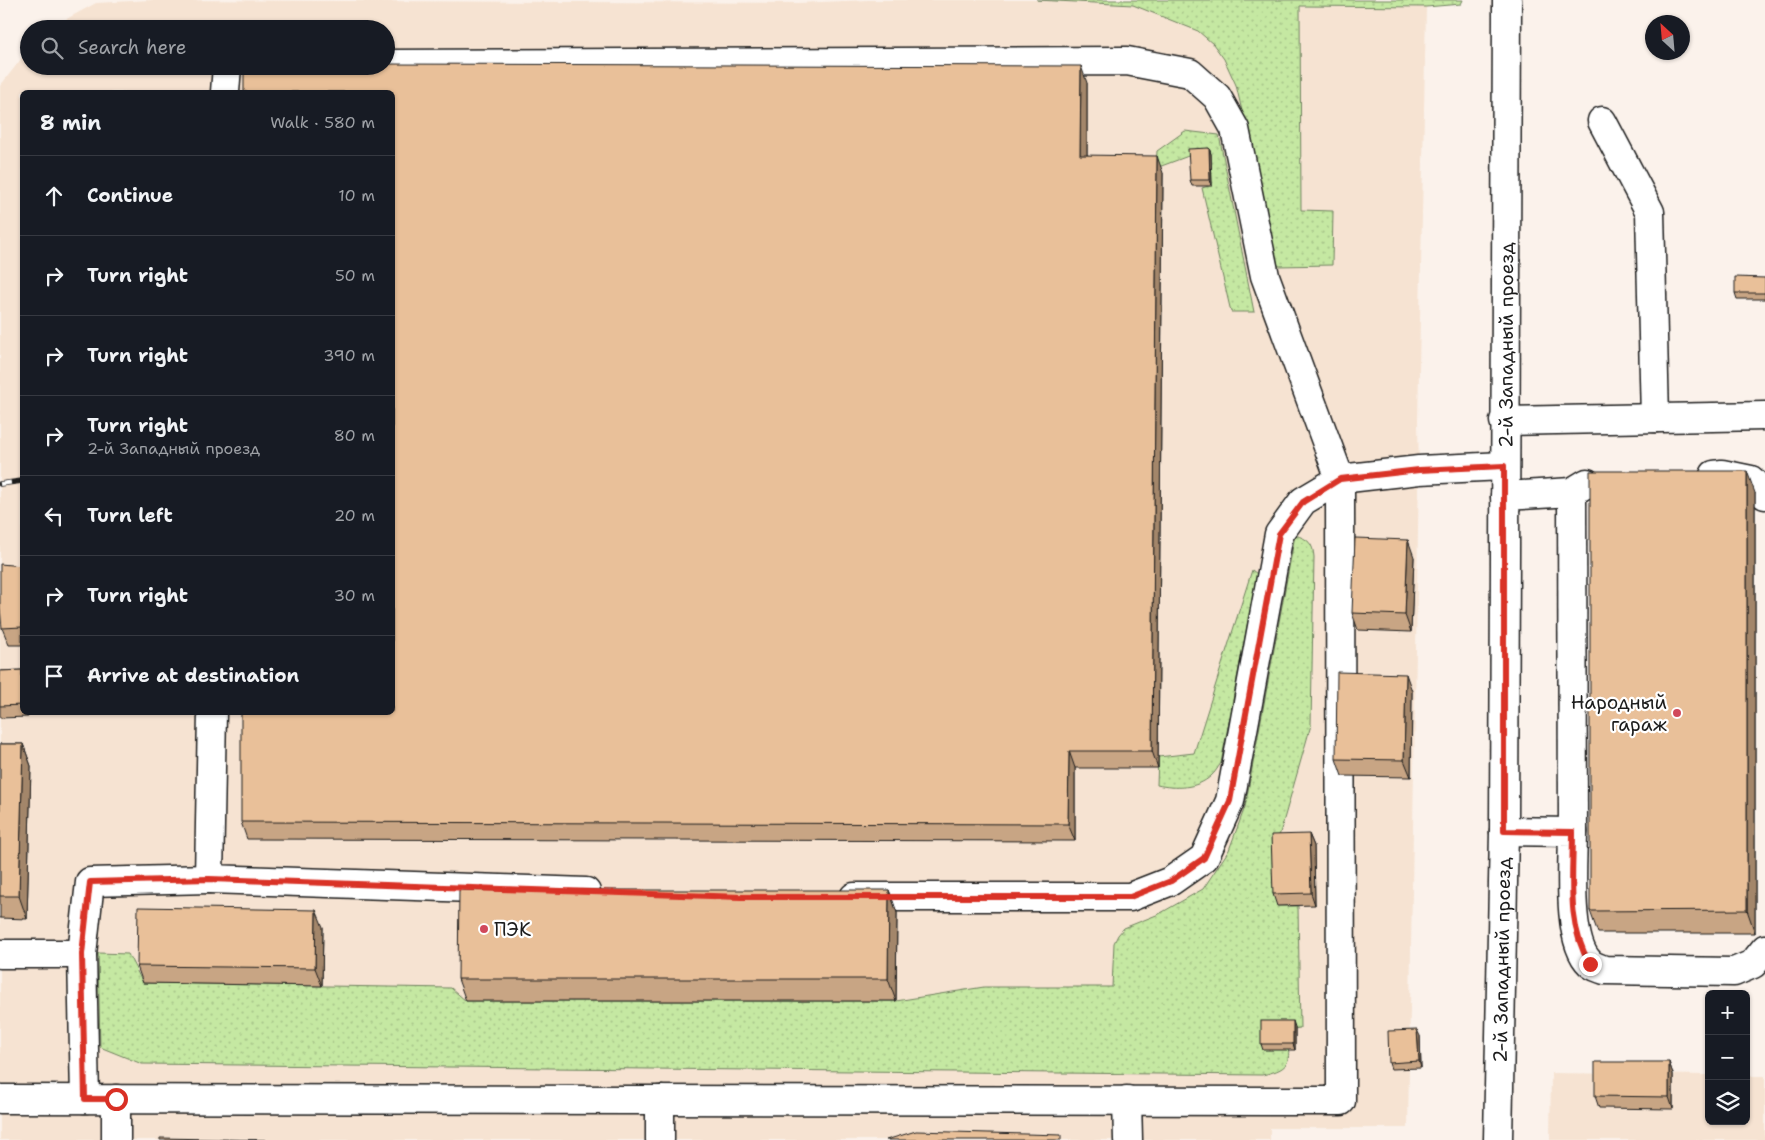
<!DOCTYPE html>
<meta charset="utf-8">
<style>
body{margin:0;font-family:"Shantell Sans",sans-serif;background:#242831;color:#f1f3f6}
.controls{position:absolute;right:15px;bottom:15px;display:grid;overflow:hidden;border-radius:8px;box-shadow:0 1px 4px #0004}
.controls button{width:45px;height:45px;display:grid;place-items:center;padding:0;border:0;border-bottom:1px solid #363941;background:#171b24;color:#f1f3f6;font:25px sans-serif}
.compass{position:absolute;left:1645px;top:15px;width:45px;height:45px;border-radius:50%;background:#171b24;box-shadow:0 1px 4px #0004;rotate:334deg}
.stop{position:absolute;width:15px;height:15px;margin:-11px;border:4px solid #d93025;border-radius:50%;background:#fff}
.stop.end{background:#d93025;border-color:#fff;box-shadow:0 1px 5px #0008}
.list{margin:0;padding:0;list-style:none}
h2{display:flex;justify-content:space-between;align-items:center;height:65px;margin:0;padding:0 20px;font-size:21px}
h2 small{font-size:16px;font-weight:400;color:#9ea1a6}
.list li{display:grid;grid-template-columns:32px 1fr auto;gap:15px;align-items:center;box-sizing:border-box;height:80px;padding:0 20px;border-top:1px solid #363941}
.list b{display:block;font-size:19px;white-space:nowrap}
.list p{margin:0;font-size:16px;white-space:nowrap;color:#9ea1a6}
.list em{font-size:16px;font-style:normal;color:#9ea1a6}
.icon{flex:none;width:28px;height:28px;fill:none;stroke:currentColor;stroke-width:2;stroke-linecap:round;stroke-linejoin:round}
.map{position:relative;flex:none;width:1765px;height:1140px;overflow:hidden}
.search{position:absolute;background:#171b24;box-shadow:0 1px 4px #0004;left:20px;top:20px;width:375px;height:55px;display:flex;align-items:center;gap:12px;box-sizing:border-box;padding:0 18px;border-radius:28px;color:#9ea1a6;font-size:19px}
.panel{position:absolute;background:#171b24;box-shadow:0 1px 4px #0004;left:20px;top:90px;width:375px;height:625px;border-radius:8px}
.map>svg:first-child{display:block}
</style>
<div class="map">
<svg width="1765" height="1140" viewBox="0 0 1765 1140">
<defs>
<pattern id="grass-dots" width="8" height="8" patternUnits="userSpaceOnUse" patternTransform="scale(1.25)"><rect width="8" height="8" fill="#c5e8a2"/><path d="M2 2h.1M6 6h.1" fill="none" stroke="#a9c68b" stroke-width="1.8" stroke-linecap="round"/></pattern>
</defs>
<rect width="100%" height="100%" fill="#fbf2eb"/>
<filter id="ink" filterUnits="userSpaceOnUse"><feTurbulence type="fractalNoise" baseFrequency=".02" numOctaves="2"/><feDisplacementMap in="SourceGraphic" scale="10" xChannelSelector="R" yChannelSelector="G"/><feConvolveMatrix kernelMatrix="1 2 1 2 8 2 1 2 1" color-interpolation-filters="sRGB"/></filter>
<g filter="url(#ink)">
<!-- built -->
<g fill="#f6e3d2" fill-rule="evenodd">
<path d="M 151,0 L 797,3 L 869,0 L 1037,0 L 1133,5 L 1426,7 L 1418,423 L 1419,470 L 1408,1128 L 1270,1128 L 1270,1140 L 0,1140 L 0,86 L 29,49 L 29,66 L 386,66 L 386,29 L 48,29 L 96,3 ZM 22,92 L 392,92 L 392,712 L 22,712 Z"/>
<path d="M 1551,1073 L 1709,1075 L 1709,1121 L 1746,1121 L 1746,1076 L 1765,1076 L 1765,1140 L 1550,1140 Z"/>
</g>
<!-- grass -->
<g fill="url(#grass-dots)" stroke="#70825f">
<path d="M 1037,0 L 1463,0 L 1461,4 L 1426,7 L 1300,6 L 1301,210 L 1333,211 L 1332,265 L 1278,266 L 1236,85 L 1224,59 L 1213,44 L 1198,31 L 1133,5 Z"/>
<path d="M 1185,131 L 1219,135 L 1254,312 L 1231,312 L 1202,188 L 1212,185 L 1191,155 L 1156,168 L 1157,151 Z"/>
<path d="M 1295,535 C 1308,539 1313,543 1314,557 L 1311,725 L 1276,847 L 1278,906 L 1298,906 L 1300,1028 L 1287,1030 C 1289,1060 1295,1068 1262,1075 L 142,1064 L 100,1047 L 98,953 L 128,954 L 143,983 L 451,988 L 466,1001 L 896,1001 L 984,987 L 1112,987 L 1114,943 L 1118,935 L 1124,928 L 1159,914 L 1203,889 L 1229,850 L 1245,807 Z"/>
<path d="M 1252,570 L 1257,574 L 1221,763 C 1218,767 1215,773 1211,776 C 1197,789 1175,789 1157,785 L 1158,757 L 1194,753 Z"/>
</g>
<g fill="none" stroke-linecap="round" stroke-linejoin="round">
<defs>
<g id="minor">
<path d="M 225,92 L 227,66"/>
<path d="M 1602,121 L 1650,212 L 1655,418"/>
<path d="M 1504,421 L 1765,416"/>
<path d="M 1714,475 L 1722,474 L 1751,480 L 1765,495"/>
<path d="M 1572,492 L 1573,832"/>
<path d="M 1505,496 L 1572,492 L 1587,483"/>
<path d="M 212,712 L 209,879 L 586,892"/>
<path d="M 1504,831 L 1573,832 C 1573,863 1566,941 1590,963 C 1594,967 1600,968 1604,970 L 1734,972 L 1753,964 L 1765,949"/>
<path d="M 854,897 L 1130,897 L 1171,881 L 1204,858 L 1230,801 L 1279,534 L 1303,501 L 1340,479 L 1419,470 L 1504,466"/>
<path d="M 0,954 L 82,954 L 90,882 L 209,879"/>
<path d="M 82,954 L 85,1099"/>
<path d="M 0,1099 L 1341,1101 L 1340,479 L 1265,276 L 1235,129 L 1217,97 L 1190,73 L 1127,61 L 386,64"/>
<path d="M 116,1099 L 116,1140"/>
<path d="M 1127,1100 L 1128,1140"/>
<path d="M 660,1140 L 660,1100"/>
<path id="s1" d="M 1498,1140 L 1504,831 L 1507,0"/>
</g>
</defs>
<!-- minor casing -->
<use href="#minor" stroke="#1c1c1c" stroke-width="31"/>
<!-- minor -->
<use href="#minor" stroke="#fff" stroke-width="28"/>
<defs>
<path id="rail" d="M 0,484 L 22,481"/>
</defs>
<!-- rail casing -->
<use href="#rail" stroke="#1c1c1c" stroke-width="5.5"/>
<!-- rail -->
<use href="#rail" stroke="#fff" stroke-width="4" stroke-dasharray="11" stroke-linecap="butt"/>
</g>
<!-- wall -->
<g fill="#c8a584" stroke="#1c1c1c">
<path d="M 1087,83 L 1087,155 L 1163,173 L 1158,768 L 1075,768 L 1075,841 L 247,839 L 241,822 Z"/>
<path d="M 1209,148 L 1211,154 L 1212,186 L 1192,186 L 1190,180 Z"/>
<path d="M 1765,278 L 1765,299 L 1737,299 L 1735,293 Z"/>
<path d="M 1755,493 L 1755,933 L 1598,933 L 1590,911 Z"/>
<path d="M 1414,557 L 1411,632 L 1358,630 L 1352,613 Z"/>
<path d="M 22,566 L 22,645 L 9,645 L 2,628 Z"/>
<path d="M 22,670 L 22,712 L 28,712 L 28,717 L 0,718 L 0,671 Z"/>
<path d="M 1412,691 L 1411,777 L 1342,776 L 1336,759 Z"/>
<path d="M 0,744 L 23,744 L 31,766 L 27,919 L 0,918 Z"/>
<path d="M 1309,834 L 1314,846 L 1315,905 L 1277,906 L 1273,894 Z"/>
<path d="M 889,890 L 897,913 L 896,1001 L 466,1001 L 458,979 Z"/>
<path d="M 323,927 L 322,986 L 143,983 L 137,966 Z"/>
<path d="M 1295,1027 L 1295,1050 L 1263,1050 L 1261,1044 Z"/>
<path d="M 1420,1036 L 1421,1068 L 1391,1069 L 1389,1063 Z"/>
<path d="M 1669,1062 L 1673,1074 L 1673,1109 L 1599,1108 L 1595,1096 Z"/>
</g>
<!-- shaded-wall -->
<g fill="#a3866b" stroke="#1c1c1c">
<path d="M 1081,66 L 1087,83 L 1087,173 L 1080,155 Z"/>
<path d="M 1209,148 L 1211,154 L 1212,186 L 1210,180 Z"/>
<path d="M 1157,156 L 1163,173 L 1158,768 L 1152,751 Z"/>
<path d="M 1747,471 L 1755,493 L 1755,933 L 1747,910 Z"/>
<path d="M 1408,540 L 1414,557 L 1411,632 L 1405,615 Z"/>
<path d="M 1406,674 L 1412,691 L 1411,777 L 1404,760 Z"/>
<path d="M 23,744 L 31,766 L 27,919 L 19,896 Z"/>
<path d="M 1069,751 L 1075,768 L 1075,841 L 1068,824 Z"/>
<path d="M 1309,834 L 1314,846 L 1315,905 L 1311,893 Z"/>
<path d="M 889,890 L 897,913 L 896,1001 L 888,979 Z"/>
<path d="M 316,910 L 323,927 L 322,986 L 315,968 Z"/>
<path d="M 1293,1021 L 1295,1027 L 1295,1050 L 1293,1044 Z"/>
<path d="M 1417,1030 L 1420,1036 L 1421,1068 L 1419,1061 Z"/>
<path d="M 1669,1062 L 1673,1074 L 1673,1109 L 1669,1097 Z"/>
</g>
<!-- building -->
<g fill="#e9c099" stroke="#1c1c1c">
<path d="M 386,64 L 1081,66 L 1080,155 L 1157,156 L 1152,751 L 1069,751 L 1068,824 L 241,822 L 241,712 L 392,712 L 392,92 L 244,92 L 244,66 L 386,66 Z"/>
<path d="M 1209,148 L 1210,180 L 1190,180 L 1188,149 Z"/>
<path d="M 1735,277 L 1765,278 L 1765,293 L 1735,293 Z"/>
<path d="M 1590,471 L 1747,471 L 1747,910 L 1590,911 Z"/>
<path d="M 1355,538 L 1408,540 L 1405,615 L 1352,613 Z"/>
<path d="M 0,564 L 22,566 L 22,627 L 2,628 L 0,608 Z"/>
<path d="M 22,670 L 22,705 L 0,706 L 0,671 Z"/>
<path d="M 1337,672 L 1406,674 L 1404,760 L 1336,759 Z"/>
<path d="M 0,744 L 23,744 L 19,896 L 0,896 Z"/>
<path d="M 1309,834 L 1311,893 L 1273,894 L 1271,835 Z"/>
<path d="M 459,890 L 889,890 L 888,979 L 458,979 Z"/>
<path d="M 138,907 L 316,910 L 315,968 L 137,966 Z"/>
<rect x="1261" y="1021" width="32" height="23"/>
<path d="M 1417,1030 L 1419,1061 L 1389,1063 L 1388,1031 Z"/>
<path d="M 1595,1062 L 1669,1062 L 1669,1097 L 1595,1096 Z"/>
<path d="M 916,1131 L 1061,1135 L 1061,1140 L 886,1140 Z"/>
<path d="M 160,1138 L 266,1140 L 160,1140 Z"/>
</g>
</g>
<g fill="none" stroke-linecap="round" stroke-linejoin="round" filter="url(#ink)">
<!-- route -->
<path stroke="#d93025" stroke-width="6" d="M 116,1099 L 85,1099 L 82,954 L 90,882 L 209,879 L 741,897 L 1130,897 L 1171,881 L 1204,858 L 1230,801 L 1279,534 L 1303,502 L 1340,479 L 1419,470 L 1504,466 L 1504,831 L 1573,832 C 1573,876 1566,925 1590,964"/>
</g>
<!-- markers -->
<g fill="#d1495b" stroke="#fff" stroke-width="2">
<circle cx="1677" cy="713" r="5"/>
<circle cx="484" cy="929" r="5"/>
</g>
<g text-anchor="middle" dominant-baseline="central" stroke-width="4.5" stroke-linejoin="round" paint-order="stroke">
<!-- street labels -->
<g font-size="19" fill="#1c1c1c" stroke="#fff">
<text stroke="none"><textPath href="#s1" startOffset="795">2-й Западный проезд</textPath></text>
<text stroke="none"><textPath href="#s1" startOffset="180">2-й Западный проезд</textPath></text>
</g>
<!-- poi labels -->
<g font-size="19" fill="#1c1c1c" stroke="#fff" text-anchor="end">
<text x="1667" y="702">Народный<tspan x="1667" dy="22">гараж</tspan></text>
<text x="494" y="929" text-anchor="start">ПЭК</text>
</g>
</g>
</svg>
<div class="controls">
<button>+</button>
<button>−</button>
<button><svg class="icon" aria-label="layers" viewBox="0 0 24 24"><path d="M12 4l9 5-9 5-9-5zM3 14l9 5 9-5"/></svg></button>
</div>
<svg class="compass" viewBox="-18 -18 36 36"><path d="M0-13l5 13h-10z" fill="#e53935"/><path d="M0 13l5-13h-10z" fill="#9ea1a6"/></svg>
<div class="stop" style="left:116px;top:1099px"></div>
<div class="stop end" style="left:1590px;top:964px"></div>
<div class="search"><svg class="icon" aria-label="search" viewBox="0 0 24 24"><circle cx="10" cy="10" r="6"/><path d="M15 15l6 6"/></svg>Search here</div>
<section class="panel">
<h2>8 min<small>Walk · 580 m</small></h2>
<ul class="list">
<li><svg class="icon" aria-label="ahead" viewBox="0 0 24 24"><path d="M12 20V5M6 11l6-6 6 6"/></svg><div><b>Continue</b></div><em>10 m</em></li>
<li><svg class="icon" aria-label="right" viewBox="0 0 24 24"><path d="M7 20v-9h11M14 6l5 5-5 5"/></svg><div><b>Turn right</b></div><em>50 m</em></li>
<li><svg class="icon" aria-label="right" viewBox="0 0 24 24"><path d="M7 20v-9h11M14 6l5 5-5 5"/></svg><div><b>Turn right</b></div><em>390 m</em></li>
<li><svg class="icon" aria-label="right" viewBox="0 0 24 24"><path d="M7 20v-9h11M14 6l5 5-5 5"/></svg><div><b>Turn right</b><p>2-й Западный проезд</p></div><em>80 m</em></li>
<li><svg class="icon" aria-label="left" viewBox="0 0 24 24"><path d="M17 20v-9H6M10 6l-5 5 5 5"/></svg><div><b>Turn left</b></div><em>20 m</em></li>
<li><svg class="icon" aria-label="right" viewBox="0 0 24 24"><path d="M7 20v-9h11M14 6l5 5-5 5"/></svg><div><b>Turn right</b></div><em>30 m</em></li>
<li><svg class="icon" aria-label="arrive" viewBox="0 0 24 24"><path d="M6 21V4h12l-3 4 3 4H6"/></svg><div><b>Arrive at destination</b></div></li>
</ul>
</section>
</div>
